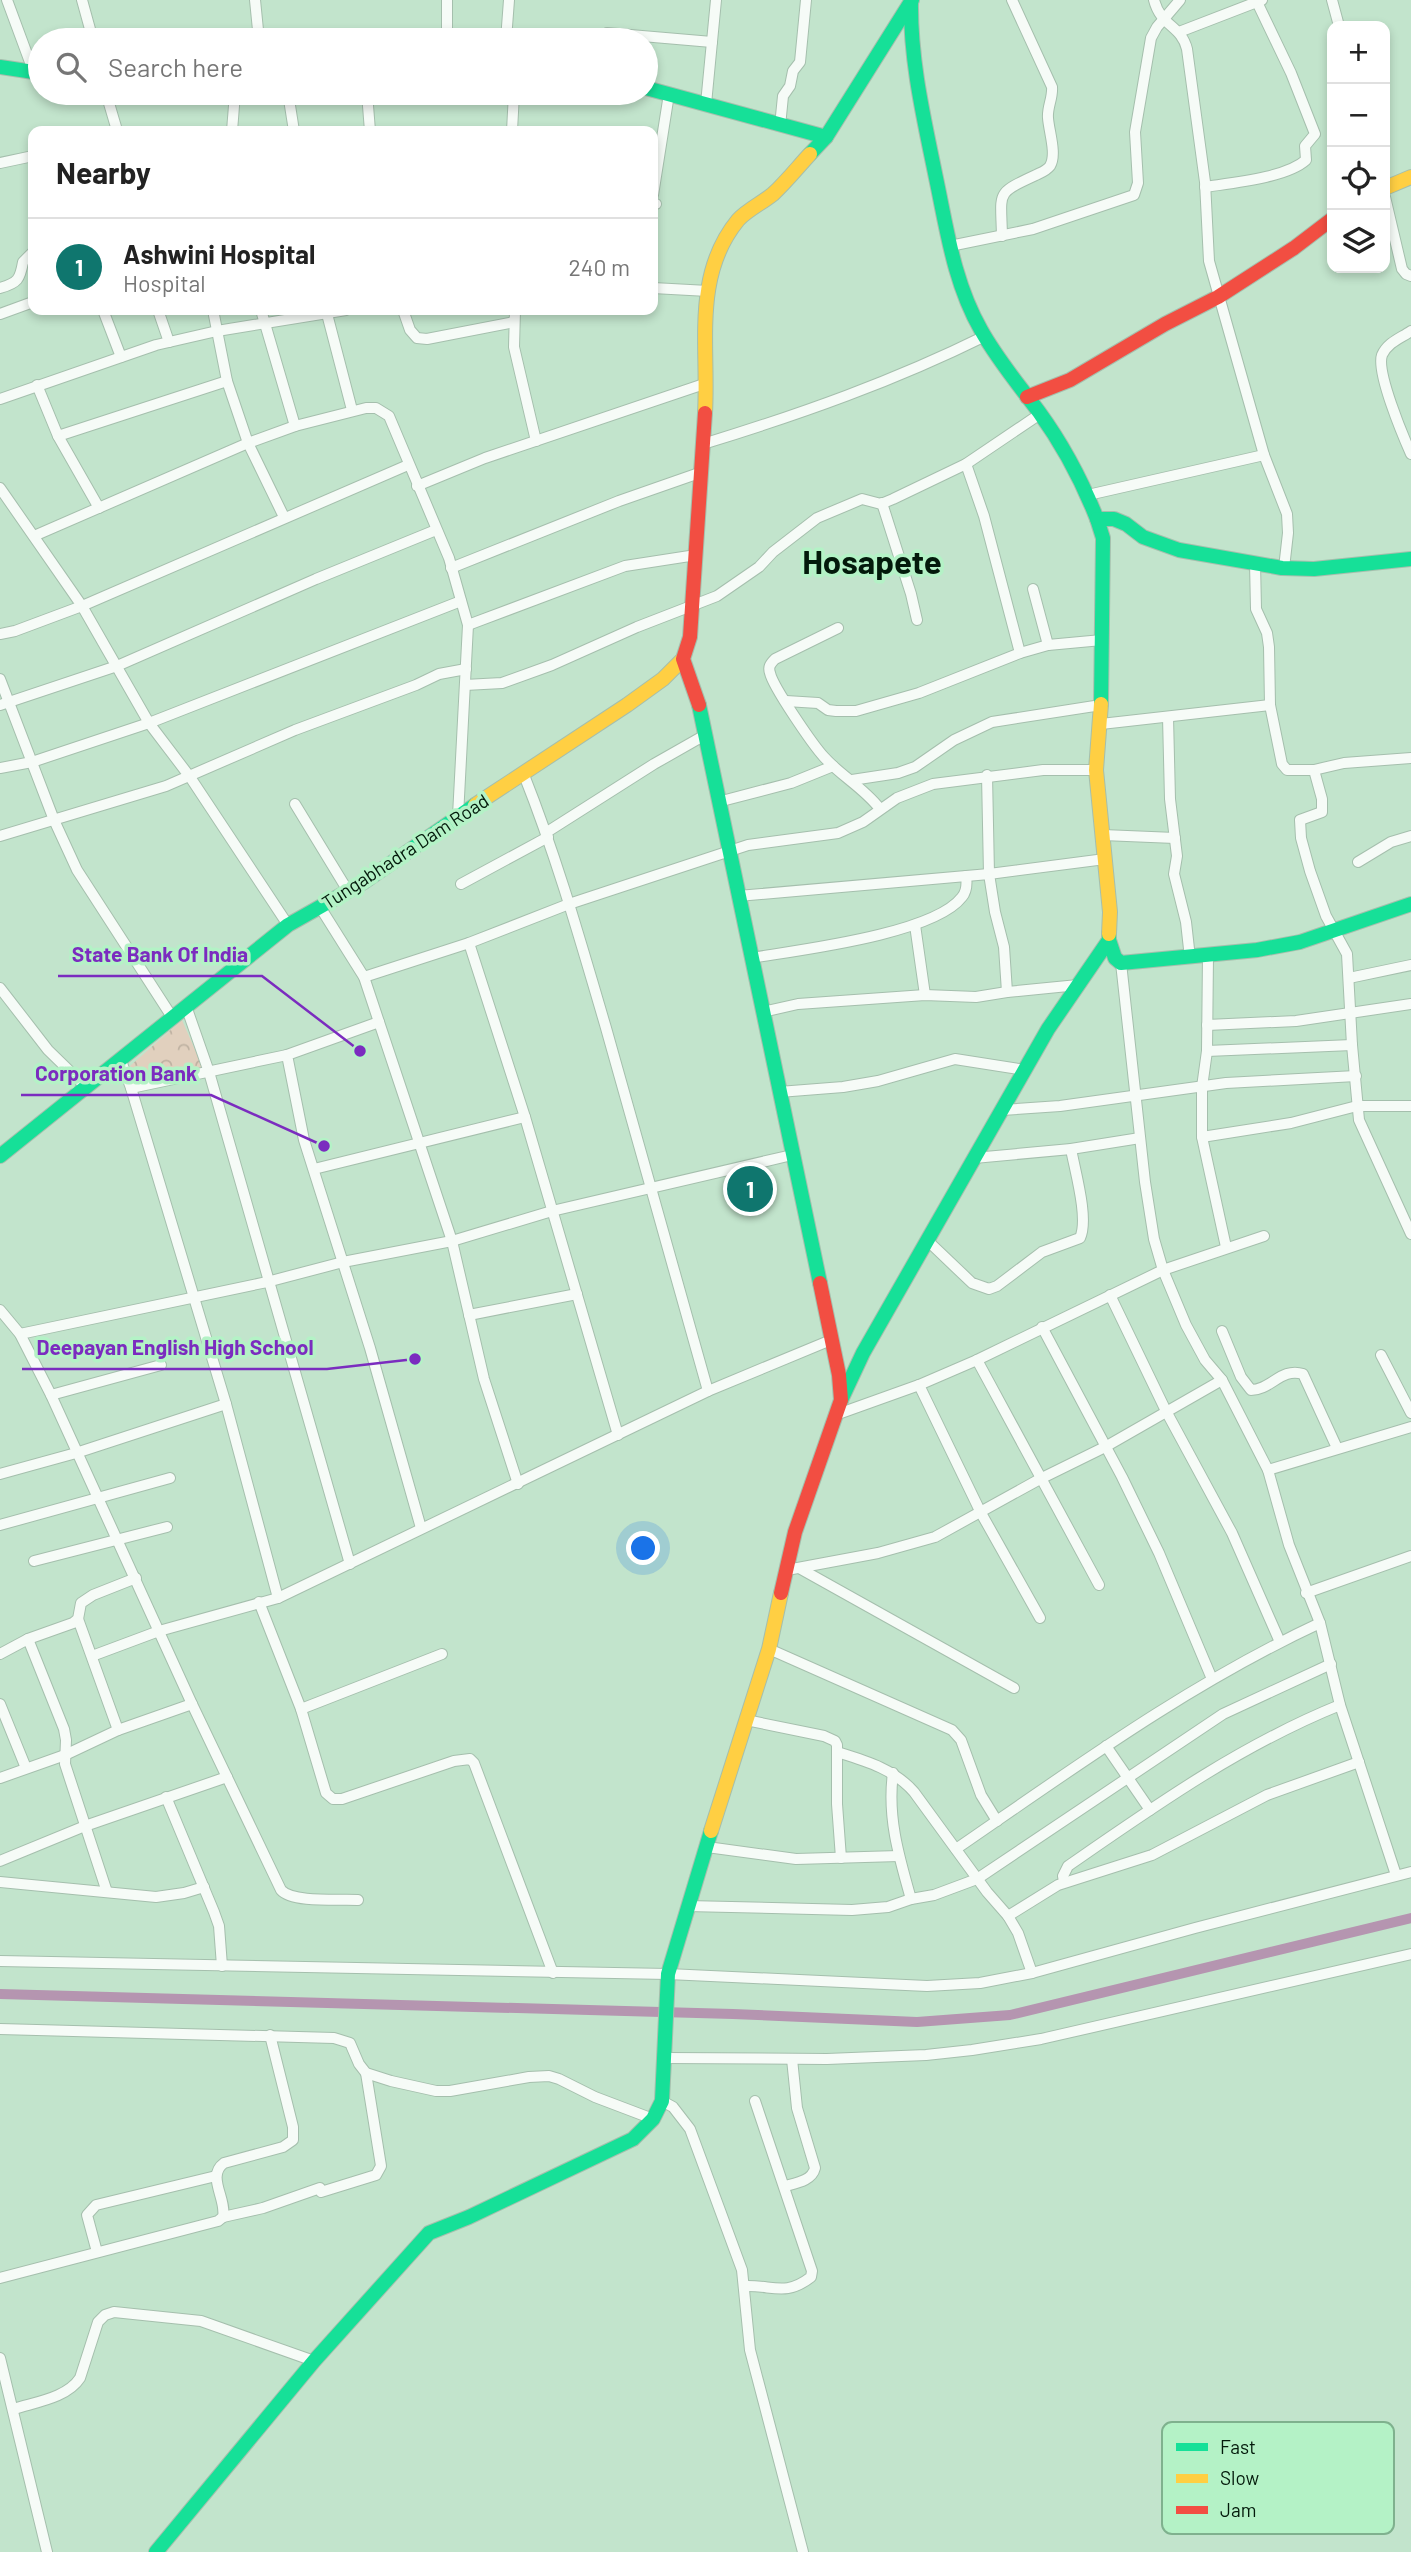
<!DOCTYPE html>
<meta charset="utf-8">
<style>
body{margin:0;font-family:Barlow,sans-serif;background:#f6f6f6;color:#222}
.controls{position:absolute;right:21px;top:21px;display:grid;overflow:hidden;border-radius:14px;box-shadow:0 4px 10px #0003}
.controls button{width:63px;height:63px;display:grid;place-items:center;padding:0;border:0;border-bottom:2px solid #e0e0e0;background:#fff;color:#222;font:35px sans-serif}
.you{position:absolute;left:644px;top:1549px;width:24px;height:24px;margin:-18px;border:5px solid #fff;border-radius:50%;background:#1a73e8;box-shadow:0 0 0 10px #1a73e833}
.badge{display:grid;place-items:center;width:46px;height:46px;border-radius:50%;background:#0f766e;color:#fff;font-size:23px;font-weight:700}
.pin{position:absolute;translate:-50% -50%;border:4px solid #fff;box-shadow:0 2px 7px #0006}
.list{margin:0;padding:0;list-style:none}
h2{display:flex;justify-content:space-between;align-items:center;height:91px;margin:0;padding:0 28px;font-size:30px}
h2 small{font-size:23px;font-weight:400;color:#767676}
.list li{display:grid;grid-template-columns:46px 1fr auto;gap:21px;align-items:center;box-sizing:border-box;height:98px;padding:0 28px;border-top:2px solid #e0e0e0}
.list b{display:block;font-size:26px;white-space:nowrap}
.list p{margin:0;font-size:23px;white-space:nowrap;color:#767676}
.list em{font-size:23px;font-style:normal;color:#767676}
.icon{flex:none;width:38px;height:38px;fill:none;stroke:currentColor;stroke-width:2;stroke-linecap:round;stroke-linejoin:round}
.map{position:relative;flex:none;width:1411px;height:2552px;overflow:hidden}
.search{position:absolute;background:#fff;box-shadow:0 4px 10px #0003;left:28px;top:28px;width:630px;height:77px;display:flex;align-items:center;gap:18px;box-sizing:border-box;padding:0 24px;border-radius:38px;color:#767676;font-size:26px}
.panel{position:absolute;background:#fff;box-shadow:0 4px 10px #0003;left:28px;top:126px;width:630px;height:189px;border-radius:14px}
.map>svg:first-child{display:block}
</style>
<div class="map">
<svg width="1411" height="2552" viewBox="0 0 1411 2552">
<defs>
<pattern id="park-crowns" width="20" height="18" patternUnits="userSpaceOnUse" patternTransform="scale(1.75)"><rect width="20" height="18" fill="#e1d0be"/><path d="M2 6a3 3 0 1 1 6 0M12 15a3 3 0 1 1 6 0" fill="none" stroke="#bfb2a2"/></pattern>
</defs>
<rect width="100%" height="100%" fill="#c2e4cc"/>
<!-- park -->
<path fill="url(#park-crowns)" d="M 182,1020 L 203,1068 L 137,1083 L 130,1066 Z"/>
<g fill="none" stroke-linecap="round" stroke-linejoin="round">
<!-- canal -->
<path stroke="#b595b0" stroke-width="10" d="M 0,1994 L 733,2014 L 917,2022 L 1010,2015 L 1411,1918"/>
<defs>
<g id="street">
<path d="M 7,0 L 34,73"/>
<path d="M 82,0 L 93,40"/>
<path d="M 255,0 L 259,40"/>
<path d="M 1154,0 C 1161,27 1181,25 1187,49 L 1205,182 L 1209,261 L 1264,455 L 1287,514 L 1288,533 L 1284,568"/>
<path d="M 1332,0 L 1339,26"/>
<path d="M 1179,32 L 1262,0"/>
<path d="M 607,33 L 712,42"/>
<path d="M 447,40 L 447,0"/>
<path d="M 506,40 L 509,0"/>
<path d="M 106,93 L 116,127 L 115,131"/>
<path d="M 288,93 L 294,131"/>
<path d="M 367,93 L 370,131"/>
<path d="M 706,104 L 716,0"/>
<path d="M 780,126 L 783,96 L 790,86 L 793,71 L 800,62 L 806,0"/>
<path d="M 232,131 L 235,93"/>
<path d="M 512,131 L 514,93"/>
<path d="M 0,163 L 33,156"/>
<path d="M 1205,187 C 1231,183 1286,178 1306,160 L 1305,146 L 1315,134 L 1291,73 L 1257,2"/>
<path d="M 653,195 L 669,94"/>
<path d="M 1385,197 L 1402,269 L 1406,274 L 1411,276"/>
<path d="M 653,204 L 656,204"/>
<path d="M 1002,236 C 1001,191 995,194 1036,175 C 1042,172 1046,171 1050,166 C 1057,154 1049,132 1048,118 C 1047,107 1053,98 1052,87 L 1012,0"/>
<path d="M 950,246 L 1033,229 L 1134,195 L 1138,183 L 1135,132 L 1151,38 L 1157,27 L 1180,0"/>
<path d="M 0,288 C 18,283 20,279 23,262 L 33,252"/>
<path d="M 653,288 L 708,291"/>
<path d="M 103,310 L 121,357"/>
<path d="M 158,310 L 169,342"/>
<path d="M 213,310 L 227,381 L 248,443 L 284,517"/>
<path d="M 261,310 L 295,426"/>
<path d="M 326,310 L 352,410"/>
<path d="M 403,310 L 410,330 L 417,338 L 427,339 L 514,322"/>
<path d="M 515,310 L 514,347 L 536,441"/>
<path d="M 0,314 L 33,302"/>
<path d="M 1411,331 C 1401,338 1388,342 1382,355 C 1376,372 1403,436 1411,454"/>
<path d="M 37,385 L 58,436 L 99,508"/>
<path d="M 0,399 L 156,345 L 217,331 L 346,310"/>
<path d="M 58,436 L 227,381"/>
<path d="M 703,444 C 801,414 894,381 985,336"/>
<path d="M 966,464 L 984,516 L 1020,653"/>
<path d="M 417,486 L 485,458 L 707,383"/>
<path d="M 0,488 L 82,606 L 149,723 L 190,777 L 288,925"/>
<path d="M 1088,495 L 1264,455"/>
<path d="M 882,503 L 911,594 L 917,620"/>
<path d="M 34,536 L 248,443 L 295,426 L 366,408 L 376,408 L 389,416 L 449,558 L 468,625 L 458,816"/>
<path d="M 1255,563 L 1256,609 L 1267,633 L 1269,647 L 1270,705 L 1282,764 L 1287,770 L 1314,770 L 1344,763 L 1411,758"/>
<path d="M 451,568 L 619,501 L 702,472"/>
<path d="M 1033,589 L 1048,645"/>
<path d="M 468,625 L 625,566 L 696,555"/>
<path d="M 838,628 L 775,659 C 770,664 768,667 770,673 C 773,687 813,745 824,757 C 841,776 864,788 880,809"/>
<path d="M 0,634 L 15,631 L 82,606 L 408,465"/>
<path d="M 0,679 L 54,820 L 77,870 L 172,1017"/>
<path d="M 465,685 L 502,683 L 552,665 L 637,627 L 717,596 L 759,567 L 773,552 L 817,518 L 862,499 L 881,504 L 893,499 L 966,464 L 1040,414"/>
<path d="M 786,701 L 818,703 L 828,710 L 836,711 L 856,711 L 919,693 L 1020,653 L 1048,645 L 1102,640"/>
<path d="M 0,705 L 117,666 L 316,579 L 436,530"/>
<path d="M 1168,717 L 1170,799 L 1177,856 L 1174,874 L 1186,922 L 1190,958"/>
<path d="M 1101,724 L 1270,705"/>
<path d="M 0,768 L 32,762 L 149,723 L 461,601"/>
<path d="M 1314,770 L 1322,799 L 1322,812 L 1300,820 L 1301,838 L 1310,871 L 1326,916 L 1347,954 L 1352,1045 L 1359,1120 L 1411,1234"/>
<path d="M 524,775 C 557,858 581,943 606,1028 C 641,1149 675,1270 708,1391"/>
<path d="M 987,775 L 989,874 L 995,912 L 1004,947 L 1007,992"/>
<path d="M 852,780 L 898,773 L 915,767 L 954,740 L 992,722 L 1101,705"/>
<path d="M 718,802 L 791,783 L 833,766"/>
<path d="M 295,804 L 348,891"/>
<path d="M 547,832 L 654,764 L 705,735"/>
<path d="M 1103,835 L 1175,838"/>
<path d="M 0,836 L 166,786 L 295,730 L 416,685 L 439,674 L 466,669"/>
<path d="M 1358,862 L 1391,842 L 1411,836"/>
<path d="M 461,884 L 548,837"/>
<path d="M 738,896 L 989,874 L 1105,859"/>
<path d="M 320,907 L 364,977 L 452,1241 L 484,1379 L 518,1484"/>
<path d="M 915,925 L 925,995"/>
<path d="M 469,943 L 525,1117 L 618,1435"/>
<path d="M 1208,956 L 1207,1051 L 1202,1087 L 1202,1137 L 1226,1247"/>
<path d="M 751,958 C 799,950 934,934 962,897 C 967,891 967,883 966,876"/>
<path d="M 1121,963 L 1145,1182 L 1154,1239 L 1163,1270 L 1186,1325 L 1205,1360 L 1222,1380 L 1268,1470 L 1289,1545 L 1320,1623 L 1340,1705 L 1396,1875"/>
<path d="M 364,977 L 469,943 L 569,904 L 748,845 L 838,833 L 863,822 L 897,798 L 933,784 L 1043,770 L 1096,770"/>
<path d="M 1349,978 L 1411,965"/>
<path d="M 0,988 L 48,1050 L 85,1086"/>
<path d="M 186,1006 L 209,1072 L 350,1564"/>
<path d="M 763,1012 L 798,1004 L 925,995 L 976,997 L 1007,992 L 1078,985"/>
<path d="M 379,1022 L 287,1055 L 304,1140 L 370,1348 L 421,1528"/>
<path d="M 1207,1025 L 1296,1021 L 1411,1004"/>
<path d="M 1207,1051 L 1352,1045"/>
<path d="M 120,1058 L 131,1088 L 226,1404 L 278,1598"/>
<path d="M 131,1088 L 287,1055"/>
<path d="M 779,1092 L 843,1087 L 878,1081 L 955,1059 L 1025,1070"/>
<path d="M 1002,1110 L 1060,1106 L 1226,1083 L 1356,1076"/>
<path d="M 1202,1137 L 1291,1123 L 1357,1106 L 1411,1106"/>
<path d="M 974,1158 L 1071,1149 L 1140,1138"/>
<path d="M 314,1169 L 525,1117"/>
<path d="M 928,1241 L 972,1283 L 989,1289 L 997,1286 L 1042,1252 L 1080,1238 C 1089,1219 1075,1171 1071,1149"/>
<path d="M 1110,1295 L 1166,1411 L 1232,1533 L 1280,1642"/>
<path d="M 0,1310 L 20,1334 L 51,1395 L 192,1704 L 281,1890 C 292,1903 340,1899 358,1900"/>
<path d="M 469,1315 L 577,1294"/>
<path d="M 1042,1327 L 1122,1477 L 1159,1553 L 1212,1679"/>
<path d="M 1222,1331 L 1241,1377 L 1251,1390 C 1271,1390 1281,1367 1303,1374 L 1337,1448"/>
<path d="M 20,1334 L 267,1282 L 343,1262 L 452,1241 L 552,1211 L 792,1155"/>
<path d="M 1381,1355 L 1411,1413"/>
<path d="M 977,1360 L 1099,1585"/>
<path d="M 919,1385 L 981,1513 L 1040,1618"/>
<path d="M 51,1395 L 161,1365"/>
<path d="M 838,1414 L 919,1385 L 977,1360 L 1163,1270 L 1264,1236"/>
<path d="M 1268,1470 L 1411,1427"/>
<path d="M 0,1474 L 76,1453 L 226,1404"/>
<path d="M 0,1525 L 170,1478"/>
<path d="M 34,1561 L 167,1527"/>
<path d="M 799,1568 L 1014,1688"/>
<path d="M 787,1570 L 878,1553 L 935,1537 L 1040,1479 L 1105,1447 L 1222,1380"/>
<path d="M 1306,1593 L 1411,1556"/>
<path d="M 259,1602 L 301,1709 L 326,1793 L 333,1799 L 342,1799 L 454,1761 L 470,1759 L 474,1763 L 553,1973"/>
<path d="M 78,1619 L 118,1730"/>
<path d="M 28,1639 L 73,1623 L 78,1619 L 81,1603 L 93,1595 L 136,1578"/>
<path d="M 769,1649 L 952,1730 L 961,1740 L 981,1795 L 997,1821"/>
<path d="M 0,1654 L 28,1639 L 64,1729 L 66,1740 L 65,1764 L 107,1892"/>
<path d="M 92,1656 L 159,1631 L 278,1598 L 708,1391 L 831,1340"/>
<path d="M 0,1704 L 26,1768"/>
<path d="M 301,1709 L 442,1654"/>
<path d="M 746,1720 L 824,1736 L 835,1741 L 837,1745 L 837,1804 L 841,1858"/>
<path d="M 1106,1746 L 1150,1810"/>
<path d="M 837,1752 C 866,1761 894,1769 914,1792 L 987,1892 L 1008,1916 L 1018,1933 L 1032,1973"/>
<path d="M 893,1773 C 887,1817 899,1857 911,1899"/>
<path d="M 0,1778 L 65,1755 L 118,1730 L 192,1704"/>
<path d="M 166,1797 L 214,1912 L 219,1926 L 222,1966"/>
<path d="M 707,1847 L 796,1859 L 899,1856"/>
<path d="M 956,1849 C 1074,1768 1189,1684 1320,1623"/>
<path d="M 0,1861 L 85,1826 L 227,1777"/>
<path d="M 0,1882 L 156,1897 L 184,1893 L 204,1887"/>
<path d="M 1064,1882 L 1063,1876 L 1068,1866 C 1156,1805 1241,1745 1340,1705"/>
<path d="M 687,1906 L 852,1910 L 888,1907 L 911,1899 L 934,1895 L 977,1879 L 1223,1714 L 1331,1664"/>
<path d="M 1008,1916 L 1058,1885 L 1152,1855 L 1267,1795 L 1359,1762"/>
<path d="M 0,1961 L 668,1974 L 927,1986 L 980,1983 L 1032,1973 L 1195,1928 L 1411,1872"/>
<path d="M 0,2029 L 334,2038 L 350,2043 L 359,2064 L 366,2073 L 391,2081 L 436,2091 L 450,2091 L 529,2077 L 549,2076 L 559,2079 L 595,2097 L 653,2119"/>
<path d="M 665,2058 L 827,2059 L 926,2055 L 972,2050 L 1041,2039 L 1411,1954"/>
<path d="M 662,2101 L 673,2107 L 690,2129 L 742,2270 L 750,2350 L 803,2552"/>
<path d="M 785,2186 C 796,2183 812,2181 815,2168 L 797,2108 L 792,2059"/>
<path d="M 321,2192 L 376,2175 L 381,2166 L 366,2073"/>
<path d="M 223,2217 L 263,2208 L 320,2188"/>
<path d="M 97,2252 L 87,2215 L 96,2205 L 216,2176"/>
<path d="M 0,2278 L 218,2221 L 223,2217 C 227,2199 206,2176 224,2163 L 283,2147 L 293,2140 L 293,2127 L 270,2035"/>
<path d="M 745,2286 C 773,2285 785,2297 811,2277 L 812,2271 L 755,2101"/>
<path d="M 0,2358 L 47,2552"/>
<path d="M 14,2409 C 35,2402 67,2398 80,2378 L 98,2322 L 105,2315 L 114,2312 L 201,2321 L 314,2361"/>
</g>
<g id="fast">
<path d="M 911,0 C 910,61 924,119 936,178 C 947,230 954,283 981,330 C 997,359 1019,385 1039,412 C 1063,445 1082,481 1097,519 L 1114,519 L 1126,524 L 1143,537 L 1179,550 L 1282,568 L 1314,569 L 1411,559"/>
<path d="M 0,67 L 40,73"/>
<path d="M 646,88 L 826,137"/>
<path d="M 810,154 L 826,137 L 912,0"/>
<path d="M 1097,519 L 1103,538 L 1101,704"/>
<path d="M 699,705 L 820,1283"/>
<path d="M 1109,940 L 1115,958 L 1121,963 L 1257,950 L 1300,942 L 1411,904"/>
<path d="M 0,1156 L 288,925 L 364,882 L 475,805"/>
<path d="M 841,1400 L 863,1353 L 1048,1029 L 1109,940 L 1109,934"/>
<path d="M 156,2552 L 314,2361 L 429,2233 L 469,2217 L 633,2139 L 653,2119 L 662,2101 L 668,1974 L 711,1831"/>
</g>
<g id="slow">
<path d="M 1385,188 L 1411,177"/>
<path d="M 705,413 C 709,347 692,276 738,220 C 747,210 762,203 773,194 C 786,182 798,167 810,154"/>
<path d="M 1101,704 L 1096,770 L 1110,912 L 1109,934"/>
<path d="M 475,805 L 627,705 L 663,679 L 683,659"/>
<path d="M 711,1831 L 769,1649 L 781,1593"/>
</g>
<g id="jam">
<path d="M 1027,397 L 1070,380 L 1165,324 L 1218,297 L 1294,248 L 1332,219"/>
<path d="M 699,705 L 683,659 L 690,637 L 705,413"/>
<path d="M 781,1593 L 795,1532 L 841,1400 L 839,1375 L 820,1283"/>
</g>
</defs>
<!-- street casing -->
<use href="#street" stroke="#a5bfad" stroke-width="12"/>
<!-- fast casing -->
<use href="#fast" stroke="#a5bfad" stroke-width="16"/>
<!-- slow casing -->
<use href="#slow" stroke="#a5bfad" stroke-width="16"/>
<!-- jam casing -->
<use href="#jam" stroke="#a5bfad" stroke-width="16"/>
<!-- street -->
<use href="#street" stroke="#f6fbf7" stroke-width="10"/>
<!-- fast -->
<use href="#fast" stroke="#16e098" stroke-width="14"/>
<!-- slow -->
<use href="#slow" stroke="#ffcf43" stroke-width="14"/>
<!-- jam -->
<use href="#jam" stroke="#f24e42" stroke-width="14"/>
</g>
<g text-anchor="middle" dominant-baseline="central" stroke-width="7" stroke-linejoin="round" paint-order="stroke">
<!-- street labels -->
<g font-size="19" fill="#031a0b" stroke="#b4f2c6">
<text transform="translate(405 851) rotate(-33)">Tungabhadra Dam Road</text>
</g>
<!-- town labels -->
<g font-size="33" font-weight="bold" fill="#031a0b" stroke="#b4f2c6">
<text x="872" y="561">Hosapete</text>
</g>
</g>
<!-- legend -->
<rect x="1162" y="2422" width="232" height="112" rx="10" fill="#b4f2c6" stroke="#7fb18e" stroke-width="2"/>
<rect x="1176" y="2443" width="32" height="8" fill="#16e098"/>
<rect x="1176" y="2474" width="32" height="9" fill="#ffcf43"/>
<rect x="1176" y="2506" width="32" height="8" fill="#f24e42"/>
<g font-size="19" fill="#031a0b">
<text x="1220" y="2454">Fast</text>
<text x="1220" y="2485">Slow</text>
<text x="1220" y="2517">Jam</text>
</g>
<!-- callouts -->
<path fill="none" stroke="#7b2cbf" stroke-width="2.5" d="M360 1051L262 976H58M324 1146L211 1095H21M415 1359L327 1369H22"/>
<g fill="#7b2cbf" stroke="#b4f2c6" stroke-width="2.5">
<circle cx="360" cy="1051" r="7"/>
<circle cx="324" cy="1146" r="7"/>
<circle cx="415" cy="1359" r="7"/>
</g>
<g font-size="21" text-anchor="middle" font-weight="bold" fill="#7b2cbf" stroke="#b4f2c6" stroke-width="7" stroke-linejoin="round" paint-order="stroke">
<text x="160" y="962">State Bank Of India</text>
<text x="116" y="1081">Corporation Bank</text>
<text x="175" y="1355">Deepayan English High School</text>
</g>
</svg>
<div class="controls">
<button>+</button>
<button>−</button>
<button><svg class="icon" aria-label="locate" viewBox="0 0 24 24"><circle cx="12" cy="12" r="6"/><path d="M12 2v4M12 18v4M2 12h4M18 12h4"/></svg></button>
<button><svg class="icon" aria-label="layers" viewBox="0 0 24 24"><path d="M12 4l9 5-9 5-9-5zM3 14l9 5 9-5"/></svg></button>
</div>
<div class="you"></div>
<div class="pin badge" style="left:750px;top:1189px">1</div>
<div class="search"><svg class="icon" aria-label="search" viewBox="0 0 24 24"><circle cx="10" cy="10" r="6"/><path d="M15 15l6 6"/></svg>Search here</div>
<section class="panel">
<h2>Nearby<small></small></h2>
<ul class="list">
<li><span class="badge">1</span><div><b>Ashwini Hospital</b><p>Hospital</p></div><em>240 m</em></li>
</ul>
</section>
</div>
